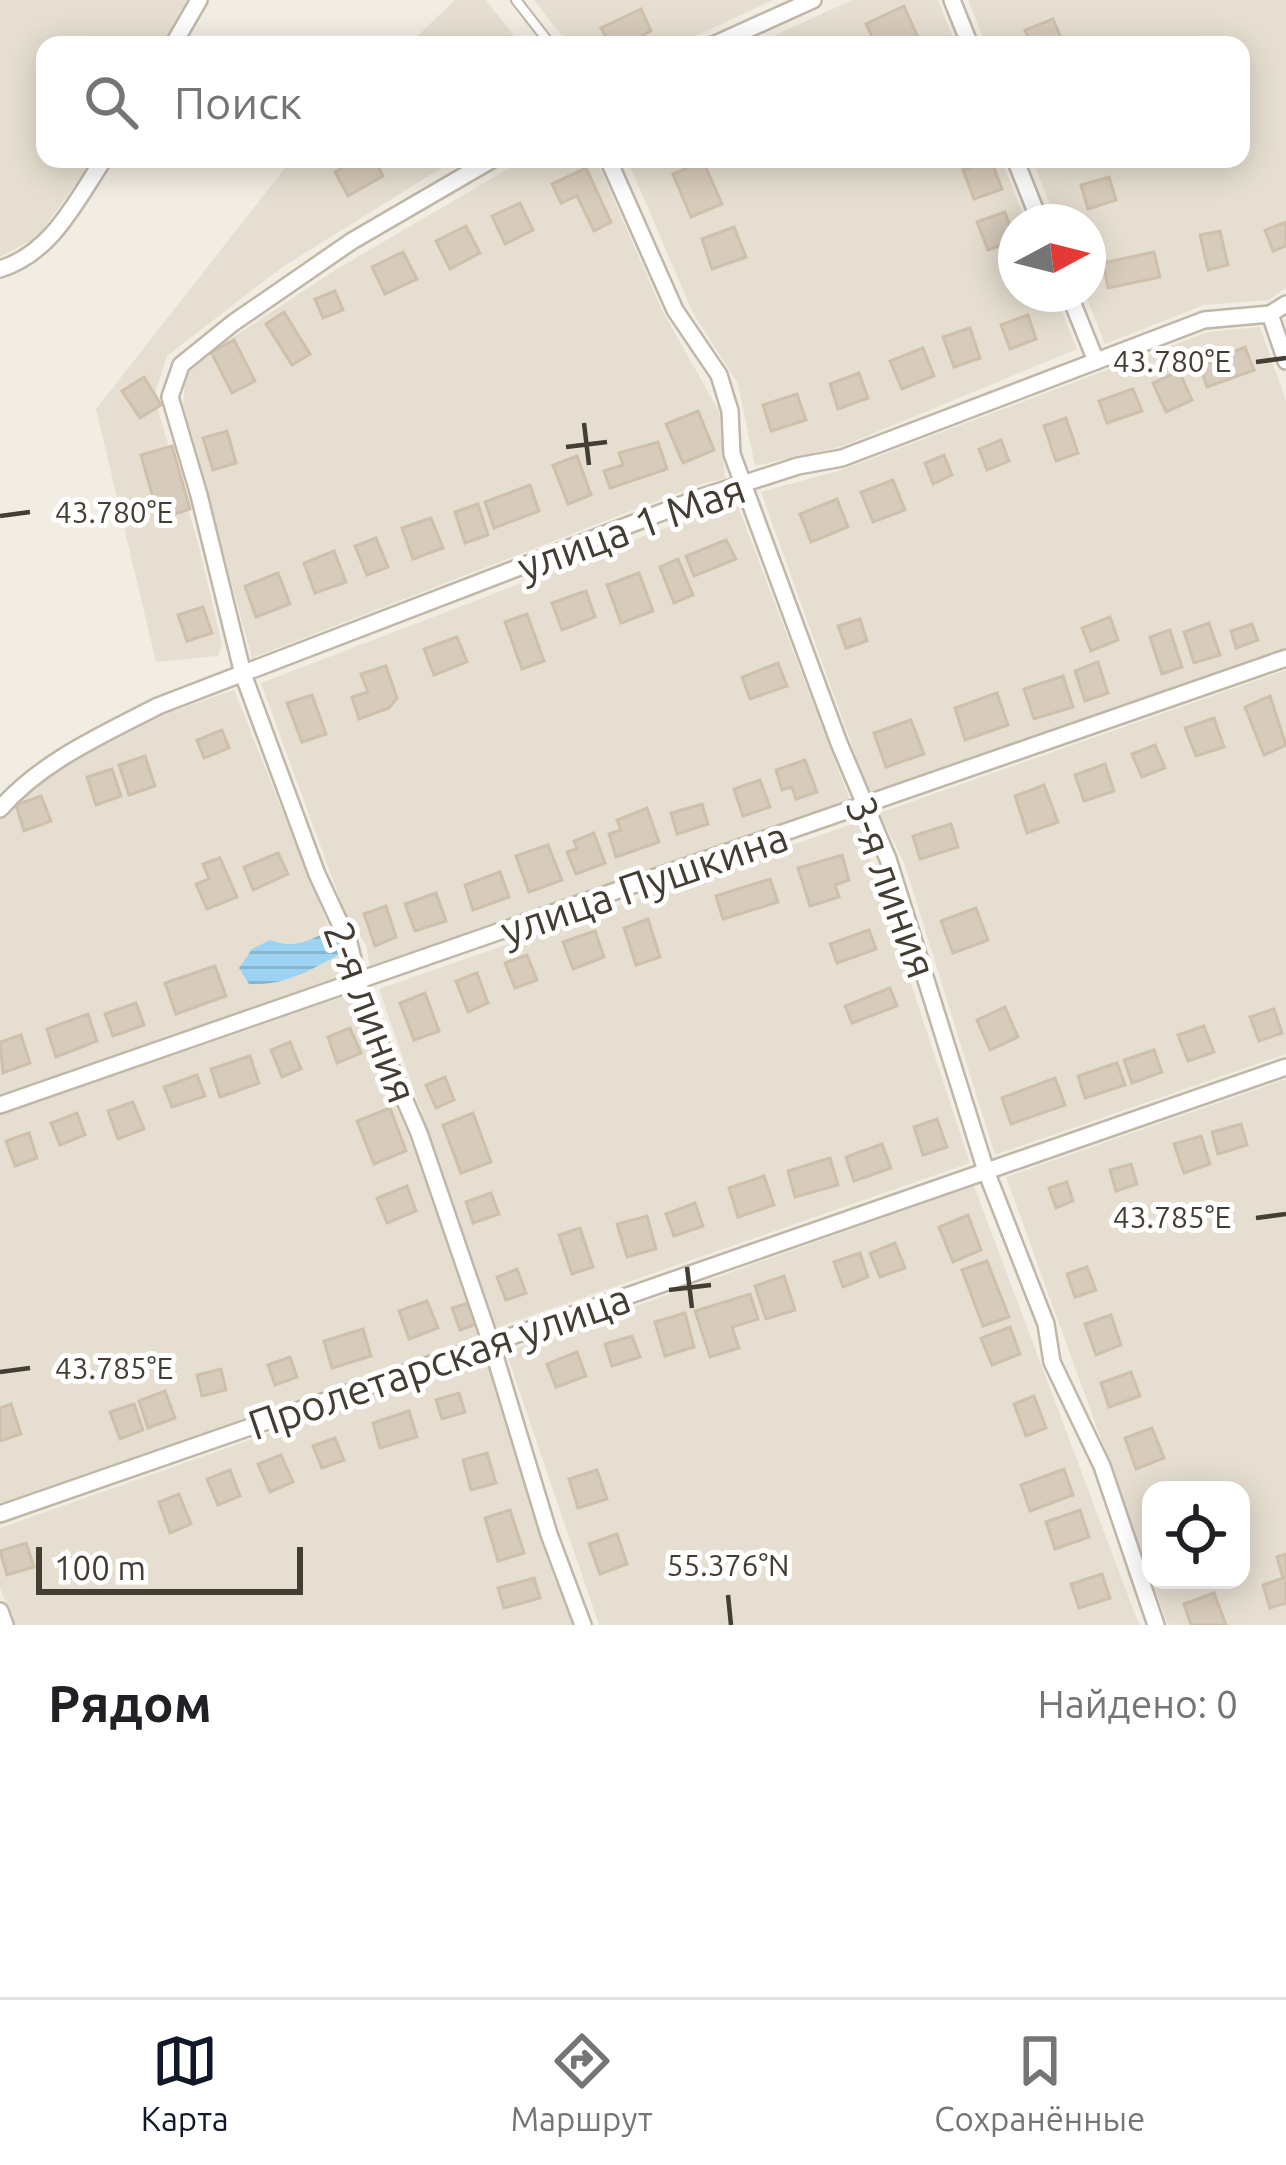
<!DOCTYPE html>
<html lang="ru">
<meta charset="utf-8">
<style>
body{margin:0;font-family:Ubuntu,sans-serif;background:#f2f2f2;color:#202124}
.controls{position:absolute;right:36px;bottom:36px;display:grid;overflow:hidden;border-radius:24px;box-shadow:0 6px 30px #0003}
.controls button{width:108px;height:108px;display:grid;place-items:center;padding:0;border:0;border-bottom:3px solid #e0e0e0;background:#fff;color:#202124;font:60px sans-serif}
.compass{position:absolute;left:998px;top:204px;width:108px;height:108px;border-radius:50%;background:#fff;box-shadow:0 6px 30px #0003;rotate:83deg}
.scale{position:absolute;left:36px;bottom:30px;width:267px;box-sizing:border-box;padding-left:12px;border:6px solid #443d33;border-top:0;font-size:33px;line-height:42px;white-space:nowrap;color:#443d33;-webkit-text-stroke:9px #fff;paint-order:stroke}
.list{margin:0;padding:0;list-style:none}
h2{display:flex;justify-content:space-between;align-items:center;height:156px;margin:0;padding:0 48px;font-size:51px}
h2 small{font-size:39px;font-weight:400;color:#757577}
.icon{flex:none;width:66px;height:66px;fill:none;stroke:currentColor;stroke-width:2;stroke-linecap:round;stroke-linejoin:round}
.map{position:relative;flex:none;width:1286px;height:1625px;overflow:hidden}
.search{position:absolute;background:#fff;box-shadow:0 6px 30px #0003;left:36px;right:36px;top:36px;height:132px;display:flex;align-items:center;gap:30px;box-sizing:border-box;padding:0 42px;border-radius:24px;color:#757577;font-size:45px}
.sheet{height:372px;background:#fff}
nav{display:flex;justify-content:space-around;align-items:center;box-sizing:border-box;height:168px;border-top:3px solid #e0e0e0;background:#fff;font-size:33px;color:#757577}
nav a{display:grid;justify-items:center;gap:6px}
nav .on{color:#111827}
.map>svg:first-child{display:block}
</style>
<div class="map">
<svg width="1286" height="1625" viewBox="0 0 1286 1625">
<defs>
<pattern id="water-rules" width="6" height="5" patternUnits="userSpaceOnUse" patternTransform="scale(3)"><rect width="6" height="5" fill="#9dd3f2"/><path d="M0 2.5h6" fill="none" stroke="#88b6d0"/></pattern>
</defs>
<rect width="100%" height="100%" fill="#f2ede3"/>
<!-- residential -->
<g fill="#e6dfd1">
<path d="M 0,0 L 187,0 L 162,45 L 45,45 L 45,159 L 94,159 L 37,237 L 0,257 Z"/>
<path d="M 455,0 L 486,0 L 521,45 L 408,45 Z"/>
<path d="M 534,0 L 773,0 L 676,45 L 576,45 L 560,34 Z"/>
<path d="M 852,0 L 938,0 L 956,45 L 754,45 Z"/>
<path d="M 968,0 L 1286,0 L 1286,288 L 1269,300 L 1204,305 L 1105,344 L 1085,294 L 1088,222 L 1057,222 L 1032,159 L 1241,159 L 1241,45 L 986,45 Z"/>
<path d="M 292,159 L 456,159 L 281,268 L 167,356 L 154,397 L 198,543 L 222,644 L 218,656 L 156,662 L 96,409 Z"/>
<path d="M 525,159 L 596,159 L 664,314 L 719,411 L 725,478 L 698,485 L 252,658 L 183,405 L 186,368 L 337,269 Z"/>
<path d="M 627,159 L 1001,159 L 1026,222 L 1016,222 L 1016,294 L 1055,294 L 1077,349 L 843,446 L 755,466 L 738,384 L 693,313 Z"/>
<path d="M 1260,327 L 1286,401 L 1286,649 L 869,793 L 761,492 L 841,470 L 1208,332 Z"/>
<path d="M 736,501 L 850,800 L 370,966 L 366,945 L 345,913 L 261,683 Z"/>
<path d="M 1286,670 L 1286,1054 L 995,1155 L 904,862 L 879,813 Z"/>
<path d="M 234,690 L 348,975 L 0,1095 L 0,817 L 52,772 L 155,717 Z"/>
<path d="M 858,822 L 970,1163 L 496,1328 L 379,989 Z"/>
<path d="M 349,995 L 442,1215 L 480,1338 L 0,1504 L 0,1115 Z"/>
<path d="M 1286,1079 L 1286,1625 L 1168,1625 L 1152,1580 L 1241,1580 L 1241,1490 L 1151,1490 L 1151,1577 L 1006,1177 Z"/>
<path d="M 974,1186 L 1139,1625 L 599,1625 L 506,1352 Z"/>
<path d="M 485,1357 L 574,1625 L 15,1625 L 0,1588 L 0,1528 Z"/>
</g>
<!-- water -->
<path fill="url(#water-rules)" d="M 329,930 L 339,942 L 340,954 C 309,971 284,986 249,984 L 239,968 L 252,949 L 270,940 C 293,949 308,942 329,930 Z"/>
<!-- building -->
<g fill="#d7cbbb" stroke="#cfc0ac" stroke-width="3">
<path d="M 904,6 L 919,40 L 908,45 L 876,45 L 866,24 Z"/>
<path d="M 641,9 L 651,31 L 623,45 L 610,45 L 601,28 Z"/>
<path d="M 1053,19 L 1064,45 L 1031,45 L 1025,30 Z"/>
<path d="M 359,159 L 374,159 L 383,176 L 348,196 L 335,172 Z"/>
<path d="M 991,160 L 1002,189 L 974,199 L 963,170 Z"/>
<path d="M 703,161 L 722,204 L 691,217 L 673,174 Z"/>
<path d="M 586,168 L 611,222 L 594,231 L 577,196 L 561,203 L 552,184 Z"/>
<path d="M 1109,177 L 1116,200 L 1088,209 L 1081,185 Z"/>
<path d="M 520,203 L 533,230 L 505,244 L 492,216 Z"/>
<path d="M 1005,212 L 1015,240 L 988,250 L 977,222 Z"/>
<path d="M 1286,222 L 1286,246 L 1273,251 L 1265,230 Z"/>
<path d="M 466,226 L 480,253 L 450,269 L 436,241 Z"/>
<path d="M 734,227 L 746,257 L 712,269 L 702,239 Z"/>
<path d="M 1220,231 L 1228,265 L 1208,270 L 1200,235 Z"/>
<path d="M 403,252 L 417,279 L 385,294 L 372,267 Z"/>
<path d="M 1154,252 L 1160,277 L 1108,288 L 1103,263 Z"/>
<path d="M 335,291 L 343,310 L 323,318 L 315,299 Z"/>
<path d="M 284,312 L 310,354 L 292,365 L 266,324 Z"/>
<path d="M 1028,315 L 1036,339 L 1010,349 L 1001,325 Z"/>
<path d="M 970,328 L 980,358 L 954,367 L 943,337 Z"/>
<path d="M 234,340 L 255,381 L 232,393 L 211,352 Z"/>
<path d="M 1245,347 L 1254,370 L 1207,387 L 1200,365 Z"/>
<path d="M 923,348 L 934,376 L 902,389 L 890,361 Z"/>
<path d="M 1179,371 L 1192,400 L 1166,412 L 1153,383 Z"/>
<path d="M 859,373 L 868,398 L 838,409 L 830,384 Z"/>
<path d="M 144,377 L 161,405 L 140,418 L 122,391 Z"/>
<path d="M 1133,389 L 1142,411 L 1107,423 L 1099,401 Z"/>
<path d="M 797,394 L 806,420 L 771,431 L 763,405 Z"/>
<path d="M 698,411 L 714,450 L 683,463 L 666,424 Z"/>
<path d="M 1066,418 L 1078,453 L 1056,461 L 1044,426 Z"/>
<path d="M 227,431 L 236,463 L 213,470 L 203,438 Z"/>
<path d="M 1001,440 L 1009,461 L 987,470 L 979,449 Z"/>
<path d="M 658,442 L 667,469 L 610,488 L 604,471 L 623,465 L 619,453 Z"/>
<path d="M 172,446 L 190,509 L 159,519 L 141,455 Z"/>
<path d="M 944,455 L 952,475 L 933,484 L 925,463 Z"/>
<path d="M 577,456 L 591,495 L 568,504 L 553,465 Z"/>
<path d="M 893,480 L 905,510 L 873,522 L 861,492 Z"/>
<path d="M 530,485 L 539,511 L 494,528 L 485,502 Z"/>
<path d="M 837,499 L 848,527 L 811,542 L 800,514 Z"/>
<path d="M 478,504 L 488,535 L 465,543 L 455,512 Z"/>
<path d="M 431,518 L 443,548 L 413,559 L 402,528 Z"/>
<path d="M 376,538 L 388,567 L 367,575 L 355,546 Z"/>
<path d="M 726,540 L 736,559 L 694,576 L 686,556 Z"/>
<path d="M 334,551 L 346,582 L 315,593 L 304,563 Z"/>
<path d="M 678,559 L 693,595 L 674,603 L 660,567 Z"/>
<path d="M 278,573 L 290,604 L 256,617 L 245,586 Z"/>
<path d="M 639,573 L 653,611 L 621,623 L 607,585 Z"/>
<path d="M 586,591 L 595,617 L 562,630 L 552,603 Z"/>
<path d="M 203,607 L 212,633 L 187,641 L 178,615 Z"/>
<path d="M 527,614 L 544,661 L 522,669 L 505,622 Z"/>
<path d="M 1110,617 L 1118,640 L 1091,651 L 1082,628 Z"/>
<path d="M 860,619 L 867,641 L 846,648 L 838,626 Z"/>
<path d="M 1209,623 L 1220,655 L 1194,663 L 1184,632 Z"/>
<path d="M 1252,624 L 1258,640 L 1236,648 L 1231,631 Z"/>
<path d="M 1170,630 L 1182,667 L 1162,674 L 1150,637 Z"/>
<path d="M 457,637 L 467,662 L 434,675 L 424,649 Z"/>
<path d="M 1098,662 L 1108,693 L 1085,701 L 1075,671 Z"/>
<path d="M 778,663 L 787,686 L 750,699 L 742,677 Z"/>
<path d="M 386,666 L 397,698 L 389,708 L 359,719 L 352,697 L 368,692 L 361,674 Z"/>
<path d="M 1063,676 L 1073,707 L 1034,719 L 1024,689 Z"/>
<path d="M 997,693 L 1008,725 L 965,740 L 955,708 Z"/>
<path d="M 312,695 L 326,734 L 302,742 L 287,703 Z"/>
<path d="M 1270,696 L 1286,745 L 1264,755 L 1245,707 Z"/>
<path d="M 1214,718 L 1224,747 L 1196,756 L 1185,728 Z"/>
<path d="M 911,720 L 924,754 L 886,767 L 874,733 Z"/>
<path d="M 222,730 L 229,748 L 204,758 L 197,740 Z"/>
<path d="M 1155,745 L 1165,768 L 1142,777 L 1132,754 Z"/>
<path d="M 145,756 L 155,786 L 129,795 L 119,765 Z"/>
<path d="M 805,760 L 817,792 L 796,799 L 792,787 L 782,790 L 776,770 Z"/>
<path d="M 1105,764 L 1114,791 L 1084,801 L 1075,775 Z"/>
<path d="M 112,769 L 121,796 L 96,805 L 87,777 Z"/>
<path d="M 760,780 L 770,807 L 743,816 L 734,789 Z"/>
<path d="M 1044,785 L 1058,822 L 1027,833 L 1015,796 Z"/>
<path d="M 41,796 L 51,821 L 24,831 L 16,805 Z"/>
<path d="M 702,804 L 708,824 L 677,834 L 671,813 Z"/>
<path d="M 647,808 L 659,842 L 616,857 L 609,834 L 621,830 L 617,820 Z"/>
<path d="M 951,824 L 958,847 L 920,859 L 913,836 Z"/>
<path d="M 594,833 L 605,863 L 576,874 L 567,852 L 577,849 L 574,841 Z"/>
<path d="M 548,845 L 562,880 L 529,892 L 516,856 Z"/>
<path d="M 278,853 L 288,874 L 253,890 L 244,867 Z"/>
<path d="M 842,855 L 849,880 L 835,885 L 839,897 L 810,906 L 798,868 Z"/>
<path d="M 220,858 L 237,897 L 207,909 L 196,884 L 209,879 L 203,864 Z"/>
<path d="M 500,872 L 509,897 L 473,910 L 465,885 Z"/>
<path d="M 770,879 L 778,902 L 723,919 L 716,896 Z"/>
<path d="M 436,893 L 446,921 L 415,931 L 405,904 Z"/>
<path d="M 386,906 L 396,937 L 375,946 L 364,914 Z"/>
<path d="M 976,908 L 988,940 L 953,953 L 941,921 Z"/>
<path d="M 648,919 L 660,957 L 636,965 L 624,928 Z"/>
<path d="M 869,930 L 876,949 L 837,963 L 830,944 Z"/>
<path d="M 595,931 L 604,957 L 573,969 L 563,942 Z"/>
<path d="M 527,955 L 537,980 L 515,988 L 505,963 Z"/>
<path d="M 215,966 L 226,996 L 176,1014 L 165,983 Z"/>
<path d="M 477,973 L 488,1003 L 468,1012 L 456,981 Z"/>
<path d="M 890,988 L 897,1006 L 852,1023 L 845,1006 Z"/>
<path d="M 425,993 L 439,1031 L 414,1040 L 400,1003 Z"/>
<path d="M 136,1003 L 144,1025 L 113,1036 L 105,1014 Z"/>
<path d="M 1005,1007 L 1018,1037 L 990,1050 L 977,1020 Z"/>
<path d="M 1274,1009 L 1282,1033 L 1259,1041 L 1250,1017 Z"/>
<path d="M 88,1014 L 97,1041 L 56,1057 L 47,1029 Z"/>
<path d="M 1204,1026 L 1214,1052 L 1188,1061 L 1178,1035 Z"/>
<path d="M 350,1028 L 361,1053 L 337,1063 L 328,1037 Z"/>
<path d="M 21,1035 L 30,1063 L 3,1073 L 0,1042 Z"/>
<path d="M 290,1042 L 301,1069 L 282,1077 L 271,1050 Z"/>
<path d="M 1154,1050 L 1162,1072 L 1132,1083 L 1124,1060 Z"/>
<path d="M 250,1056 L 259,1083 L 220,1097 L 211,1069 Z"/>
<path d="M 1117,1063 L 1125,1085 L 1085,1098 L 1078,1076 Z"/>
<path d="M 197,1075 L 205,1096 L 172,1107 L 164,1087 Z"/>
<path d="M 445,1077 L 454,1100 L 436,1108 L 426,1085 Z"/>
<path d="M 1055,1078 L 1065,1105 L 1011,1124 L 1002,1098 Z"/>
<path d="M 133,1102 L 144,1129 L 118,1139 L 108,1111 Z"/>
<path d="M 390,1108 L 406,1151 L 374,1164 L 357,1121 Z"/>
<path d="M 77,1113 L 85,1135 L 60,1145 L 51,1123 Z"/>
<path d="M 473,1113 L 491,1162 L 461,1173 L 443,1125 Z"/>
<path d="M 937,1119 L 947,1147 L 923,1155 L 914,1127 Z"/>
<path d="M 1241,1124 L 1247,1145 L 1218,1154 L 1212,1132 Z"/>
<path d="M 29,1133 L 37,1158 L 15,1166 L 6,1141 Z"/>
<path d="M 1201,1136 L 1210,1164 L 1184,1173 L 1174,1144 Z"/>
<path d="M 882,1144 L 891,1168 L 854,1181 L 846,1157 Z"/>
<path d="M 830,1158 L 838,1185 L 795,1197 L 788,1171 Z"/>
<path d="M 1131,1164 L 1137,1184 L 1116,1191 L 1110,1170 Z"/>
<path d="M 764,1176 L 774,1205 L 738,1217 L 729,1188 Z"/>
<path d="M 1067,1182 L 1073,1201 L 1056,1208 L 1049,1188 Z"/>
<path d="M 407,1186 L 416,1211 L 387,1223 L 377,1198 Z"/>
<path d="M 491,1193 L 499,1214 L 473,1223 L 466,1202 Z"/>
<path d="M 695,1203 L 703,1226 L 674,1236 L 666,1214 Z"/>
<path d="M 968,1215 L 981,1250 L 953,1262 L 939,1227 Z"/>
<path d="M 647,1216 L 656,1249 L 627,1257 L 617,1224 Z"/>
<path d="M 580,1228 L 593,1267 L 572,1274 L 559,1235 Z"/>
<path d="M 895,1243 L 905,1268 L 880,1277 L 870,1253 Z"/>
<path d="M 860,1253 L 868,1277 L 843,1287 L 834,1262 Z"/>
<path d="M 987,1261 L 1009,1317 L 983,1326 L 962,1270 Z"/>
<path d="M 1087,1267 L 1096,1290 L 1075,1297 L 1067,1274 Z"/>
<path d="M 517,1269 L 526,1293 L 506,1300 L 497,1277 Z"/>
<path d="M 784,1276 L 795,1310 L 766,1319 L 755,1286 Z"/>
<path d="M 750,1294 L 758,1319 L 732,1327 L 739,1348 L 710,1357 L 695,1311 Z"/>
<path d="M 427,1301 L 438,1328 L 409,1339 L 399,1311 Z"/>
<path d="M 471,1302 L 479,1323 L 460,1330 L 452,1308 Z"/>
<path d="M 685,1313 L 694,1347 L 665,1356 L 655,1322 Z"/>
<path d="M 1111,1315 L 1121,1345 L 1096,1355 L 1085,1324 Z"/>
<path d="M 1010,1327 L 1020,1354 L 992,1365 L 981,1338 Z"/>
<path d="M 363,1329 L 371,1356 L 332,1368 L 324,1341 Z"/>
<path d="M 632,1336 L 640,1357 L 612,1366 L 605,1344 Z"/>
<path d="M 577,1352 L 586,1376 L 556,1387 L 547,1364 Z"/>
<path d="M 290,1357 L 297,1377 L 275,1385 L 268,1365 Z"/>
<path d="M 221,1369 L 226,1390 L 202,1396 L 197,1375 Z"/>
<path d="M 1131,1372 L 1140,1396 L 1109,1407 L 1101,1383 Z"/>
<path d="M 165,1391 L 175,1418 L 148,1428 L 139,1401 Z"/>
<path d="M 459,1393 L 465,1412 L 442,1419 L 436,1400 Z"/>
<path d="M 1034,1396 L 1046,1428 L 1026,1436 L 1014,1404 Z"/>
<path d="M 11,1404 L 21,1434 L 0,1441 L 0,1408 Z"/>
<path d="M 134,1404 L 143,1430 L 120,1439 L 110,1412 Z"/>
<path d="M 409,1411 L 417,1437 L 380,1448 L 373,1423 Z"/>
<path d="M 1152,1428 L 1164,1458 L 1136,1469 L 1125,1438 Z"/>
<path d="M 335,1438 L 344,1460 L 322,1468 L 313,1446 Z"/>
<path d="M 487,1453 L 496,1483 L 471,1490 L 463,1460 Z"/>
<path d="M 281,1455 L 293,1482 L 270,1492 L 258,1464 Z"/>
<path d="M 1064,1469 L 1073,1495 L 1030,1511 L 1021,1485 Z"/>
<path d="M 230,1470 L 240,1496 L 218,1505 L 207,1479 Z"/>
<path d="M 597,1470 L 607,1499 L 578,1508 L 569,1479 Z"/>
<path d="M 179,1494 L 191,1524 L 170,1533 L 159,1502 Z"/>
<path d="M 510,1510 L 524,1553 L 498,1561 L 485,1518 Z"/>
<path d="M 1080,1510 L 1089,1537 L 1055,1549 L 1046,1522 Z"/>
<path d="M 617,1534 L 627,1564 L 600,1574 L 589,1544 Z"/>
<path d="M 26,1543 L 34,1567 L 7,1575 L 0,1551 Z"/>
<path d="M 1286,1554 L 1286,1603 L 1270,1608 L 1263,1585 L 1283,1578 L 1277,1557 Z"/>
<path d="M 1102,1574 L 1110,1598 L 1079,1608 L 1071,1584 Z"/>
<path d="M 534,1578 L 540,1598 L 504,1608 L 498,1588 Z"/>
<path d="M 1214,1593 L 1226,1625 L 1191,1625 L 1184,1604 Z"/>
</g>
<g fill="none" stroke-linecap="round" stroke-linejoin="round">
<defs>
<path id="service" d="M 516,0 L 551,45"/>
<g id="minor">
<path d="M 952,0 L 970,45"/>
<path d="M 173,45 L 199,0"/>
<path d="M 713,45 L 813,0"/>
<path d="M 493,159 L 352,241 L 233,323 L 181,365 L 170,397 L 199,495 L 243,674 L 317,874 L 349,943 L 365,1008 L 419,1133 L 491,1343 L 549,1534 L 583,1625"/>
<path d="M 608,159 L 675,310 L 719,375 L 730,411 L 732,454 L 839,743 L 888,859 L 986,1171 L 1046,1324 L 1052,1362 L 1102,1466 L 1156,1625"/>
<path d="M 1015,159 L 1040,222"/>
<path d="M 0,269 C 52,253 76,201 104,159"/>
<path d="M 1069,294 L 1096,361"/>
<path d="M 1270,314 L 1286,361"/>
<path d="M 0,809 C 42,761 102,735 158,706 L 699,498 L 798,466 L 842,458 L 1204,320 L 1270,314 L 1286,304"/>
<path d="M 0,1105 L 1286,658"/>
<path d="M 0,1514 L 1286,1067"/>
<path d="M 0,1611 L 5,1625"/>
</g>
</defs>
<!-- service casing -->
<use href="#service" stroke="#c1b7a9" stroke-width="12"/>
<!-- minor casing -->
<use href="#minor" stroke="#c1b7a9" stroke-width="20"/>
<!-- service -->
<use href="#service" stroke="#fff" stroke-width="8"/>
<!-- minor -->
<use href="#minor" stroke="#fff" stroke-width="15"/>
</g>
<!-- ticks -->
<path fill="none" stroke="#443d33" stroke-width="4.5" d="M 1256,362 L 1286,358M 584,423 L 589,465M 566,447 L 607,442M 0,516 L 30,512M 1256,1218 L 1286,1214M 687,1267 L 692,1308M 669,1290 L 711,1285M 0,1372 L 30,1368M 728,1595 L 731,1625"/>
<g text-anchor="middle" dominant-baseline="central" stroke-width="10" stroke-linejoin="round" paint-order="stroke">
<!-- street labels -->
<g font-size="42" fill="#443d33" stroke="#fff">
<text transform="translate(631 527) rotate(-20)">улица 1 Мая</text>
<text transform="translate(644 883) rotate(-19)">улица Пушкина</text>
<text transform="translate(892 887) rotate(70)">3-я линия</text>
<text transform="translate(371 1012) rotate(69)">2-я линия</text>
<text transform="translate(439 1361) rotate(-19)">Пролетарская улица</text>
</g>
</g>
<g font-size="30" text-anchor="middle" fill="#443d33" stroke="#fff" stroke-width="10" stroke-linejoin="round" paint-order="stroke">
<text x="1172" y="372">43.780°E</text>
<text x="114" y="523">43.780°E</text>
<text x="1172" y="1228">43.785°E</text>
<text x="114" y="1379">43.785°E</text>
<text x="728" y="1576">55.376°N</text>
</g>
</svg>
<div class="controls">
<button><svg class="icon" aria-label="locate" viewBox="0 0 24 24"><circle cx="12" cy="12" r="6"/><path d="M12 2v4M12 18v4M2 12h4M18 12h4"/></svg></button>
</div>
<svg class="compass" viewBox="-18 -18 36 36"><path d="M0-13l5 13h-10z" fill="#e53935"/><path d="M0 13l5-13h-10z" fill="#757577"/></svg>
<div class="scale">100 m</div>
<div class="search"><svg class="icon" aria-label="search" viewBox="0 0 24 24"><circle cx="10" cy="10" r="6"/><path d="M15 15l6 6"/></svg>Поиск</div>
</div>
<section class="sheet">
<h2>Рядом<small>Найдено: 0</small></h2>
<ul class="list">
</ul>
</section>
<nav>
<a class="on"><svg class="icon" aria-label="map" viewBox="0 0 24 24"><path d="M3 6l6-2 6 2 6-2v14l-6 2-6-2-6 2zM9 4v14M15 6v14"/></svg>Карта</a>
<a><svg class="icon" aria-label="directions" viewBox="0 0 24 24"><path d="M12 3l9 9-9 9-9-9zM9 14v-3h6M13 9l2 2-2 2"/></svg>Маршрут</a>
<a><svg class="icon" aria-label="saved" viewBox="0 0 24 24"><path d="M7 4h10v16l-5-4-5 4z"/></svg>Сохранённые</a>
</nav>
